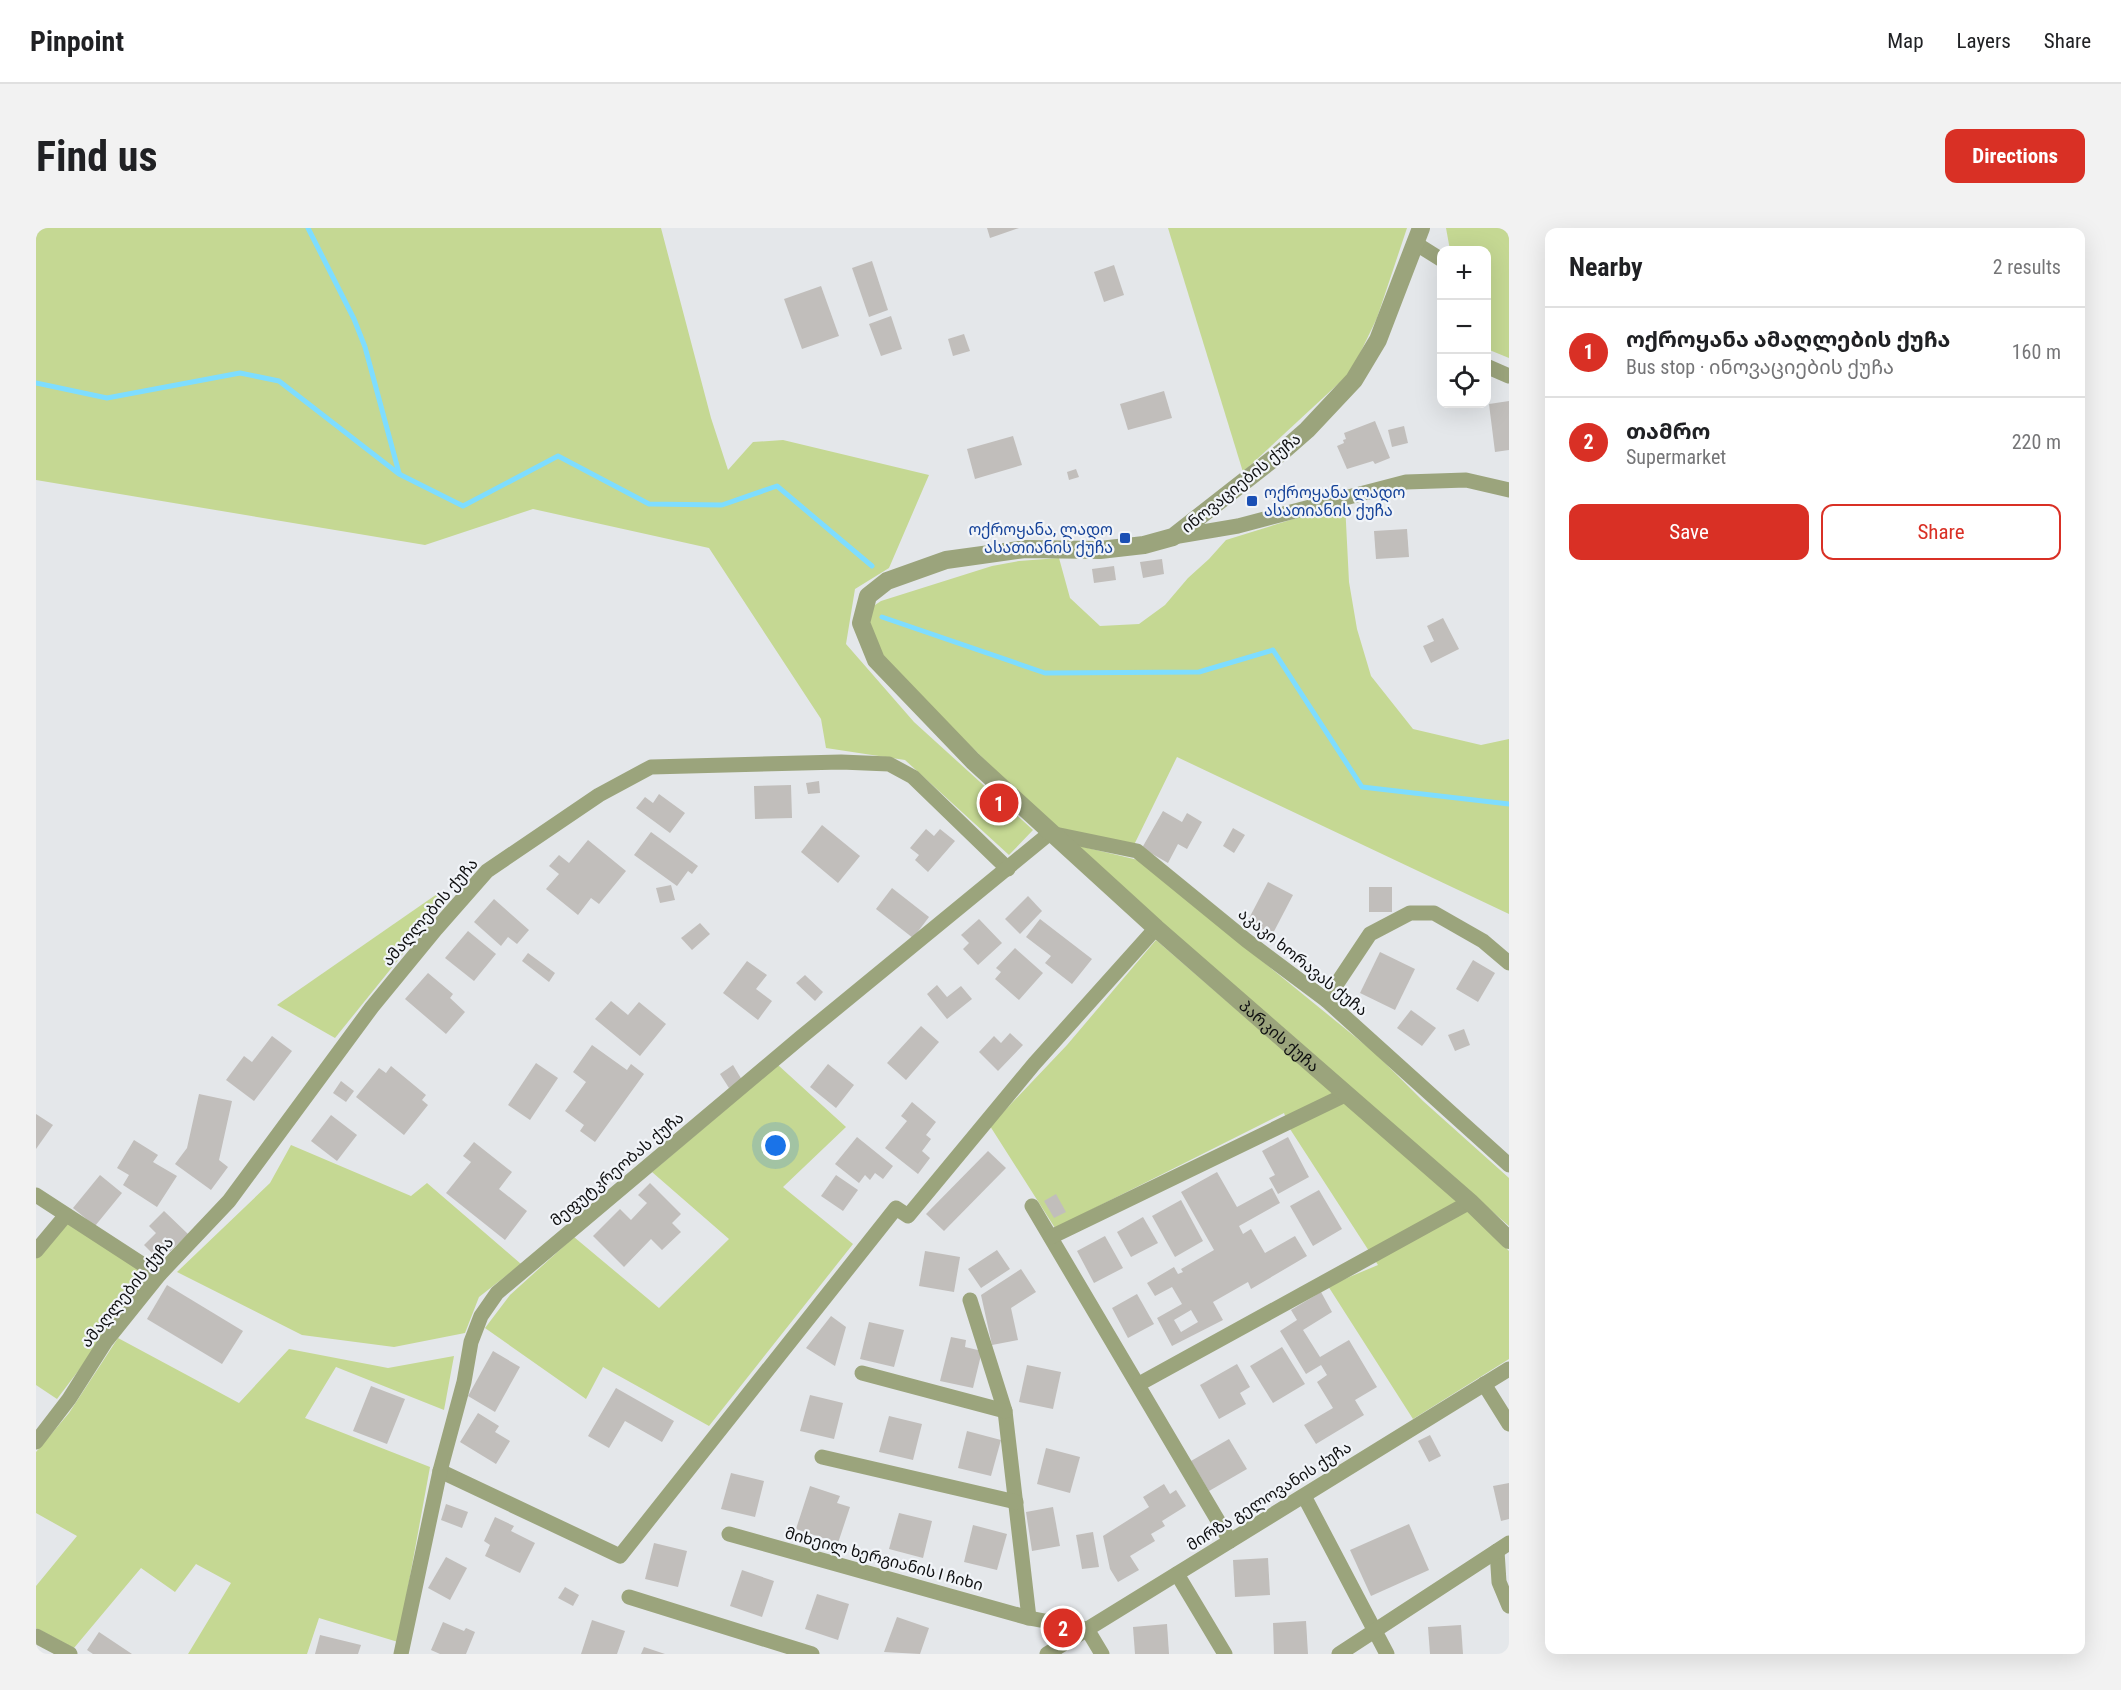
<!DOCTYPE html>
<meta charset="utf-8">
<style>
body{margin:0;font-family:"Roboto Condensed","Noto Sans Georgian",sans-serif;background:#f2f2f2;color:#202124}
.controls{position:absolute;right:18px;top:18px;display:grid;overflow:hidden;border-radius:12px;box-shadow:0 6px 24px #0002}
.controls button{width:54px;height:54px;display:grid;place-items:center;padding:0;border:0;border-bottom:2px solid #e0e0e0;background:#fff;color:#202124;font:30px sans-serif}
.you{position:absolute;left:740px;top:918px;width:21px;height:21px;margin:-15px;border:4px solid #fff;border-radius:50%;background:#1a73e8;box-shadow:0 0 0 9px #1a73e833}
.badge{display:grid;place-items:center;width:39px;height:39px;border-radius:50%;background:#d93025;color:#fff;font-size:20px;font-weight:700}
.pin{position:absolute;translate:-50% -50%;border:3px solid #fff;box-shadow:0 2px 6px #0006}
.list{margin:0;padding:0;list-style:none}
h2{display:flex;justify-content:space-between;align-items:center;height:78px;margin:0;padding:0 24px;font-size:26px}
h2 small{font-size:20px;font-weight:400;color:#757577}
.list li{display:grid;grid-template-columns:39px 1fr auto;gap:18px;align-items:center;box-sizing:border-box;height:90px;padding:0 24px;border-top:2px solid #e0e0e0}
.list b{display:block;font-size:22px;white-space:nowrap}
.list p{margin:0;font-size:20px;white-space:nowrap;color:#757577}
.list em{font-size:20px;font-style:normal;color:#757577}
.actions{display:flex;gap:12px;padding:18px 24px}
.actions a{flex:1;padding:14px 0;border:2px solid #d93025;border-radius:12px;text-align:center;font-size:21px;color:#d93025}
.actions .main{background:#d93025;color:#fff}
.icon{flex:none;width:33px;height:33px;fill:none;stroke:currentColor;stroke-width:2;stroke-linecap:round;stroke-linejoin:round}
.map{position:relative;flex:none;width:1473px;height:1426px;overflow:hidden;border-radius:12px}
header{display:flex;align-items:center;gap:36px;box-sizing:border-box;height:84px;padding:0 30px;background:#fff;border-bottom:2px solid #e0e0e0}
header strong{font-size:28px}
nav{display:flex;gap:33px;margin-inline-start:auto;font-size:21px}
.intro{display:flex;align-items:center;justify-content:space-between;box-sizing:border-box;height:144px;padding:0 36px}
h1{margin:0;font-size:42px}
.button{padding:15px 27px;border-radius:12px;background:#d93025;color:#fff;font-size:21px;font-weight:700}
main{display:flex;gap:36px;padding:0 36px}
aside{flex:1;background:#fff;border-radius:12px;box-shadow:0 6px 24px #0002}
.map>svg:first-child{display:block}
</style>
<header>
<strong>Pinpoint</strong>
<nav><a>Map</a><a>Layers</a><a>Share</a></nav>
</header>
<div class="intro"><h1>Find us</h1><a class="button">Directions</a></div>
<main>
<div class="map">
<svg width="1473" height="1426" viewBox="0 0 1473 1426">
<rect width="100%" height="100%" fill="#e4e7ea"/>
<!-- green -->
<g fill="#c5d893">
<path d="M 0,0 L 625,0 L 675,190 L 692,242 L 717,214 L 747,212 L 893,247 L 853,340 L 819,361 L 810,416 L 878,494 L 997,602 L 973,627 L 869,532 L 790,520 L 785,491 L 673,320 L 497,281 L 389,317 L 0,252 Z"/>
<path d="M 1132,0 L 1371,0 L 1341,90 L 1315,144 L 1207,244 Z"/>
<path d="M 1410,0 L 1473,0 L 1473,130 L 1451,121 L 1450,22 L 1414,22 Z"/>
<path d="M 1309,275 L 1313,354 L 1321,401 L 1335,448 L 1377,501 L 1445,517 L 1473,511 L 1473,686 L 1141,529 L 1097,619 L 1016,598 L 844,429 L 833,397 L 836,379 L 845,373 L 956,338 L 983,333 L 1023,330 L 1034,370 L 1064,398 L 1103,396 L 1129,377 L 1152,350 L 1173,331 L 1190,312 Z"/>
<path d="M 1031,615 L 1102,632 L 1339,825 L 1387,873 L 1473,950 L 1473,998 Z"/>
<path d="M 404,664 L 412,670 L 299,810 L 241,777 Z"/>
<path d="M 1120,712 L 1436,985 L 1473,1023 L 1473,1131 L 1377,1191 L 1292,1058 L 1342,1037 L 1254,901 L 1248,885 L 1019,1000 L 954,898 L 1031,817 Z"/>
<path d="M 742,837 L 810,899 L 747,959 L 817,1016 L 673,1198 L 567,1139 L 550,1171 L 449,1100 L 474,1067 L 538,1009 L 623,1080 L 693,1011 L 616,944 Z"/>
<path d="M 255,917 L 375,968 L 391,955 L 485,1036 L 443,1069 L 429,1105 L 358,1119 L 266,1107 L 141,1044 L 234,955 Z"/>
<path d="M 31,993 L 113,1049 L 21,1171 L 0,1157 L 0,1031 Z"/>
<path d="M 82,1110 L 203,1175 L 253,1121 L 352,1140 L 418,1128 L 408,1182 L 300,1139 L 269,1190 L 394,1239 L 362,1414 L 283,1390 L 271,1426 L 152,1426 L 195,1355 L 160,1336 L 139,1364 L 105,1340 L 38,1420 L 0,1400 L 0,1358 L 41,1308 L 0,1285 L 0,1224 L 33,1185 Z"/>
</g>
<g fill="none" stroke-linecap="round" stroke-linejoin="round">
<!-- stream -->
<g stroke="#7eddff" stroke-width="5">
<path d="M 272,0 L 318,91 L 329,119 L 363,245"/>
<path d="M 0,155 L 71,170 L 204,145 L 243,153 L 363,246 L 427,278 L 522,228 L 613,276 L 686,277 L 741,258 L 836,338"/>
<path d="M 846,389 L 1009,445 L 1163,444 L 1237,422 L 1326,559 L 1473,576"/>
</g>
</g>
<!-- building -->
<g fill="#c1bebb" fill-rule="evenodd">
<path d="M 951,0 L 983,0 L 954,10 Z"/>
<path d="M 836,33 L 852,82 L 833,89 L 816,40 Z"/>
<path d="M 1078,37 L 1088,67 L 1068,74 L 1058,44 Z"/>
<path d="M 785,58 L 803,108 L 766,121 L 748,71 Z"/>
<path d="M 855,88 L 866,121 L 845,128 L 833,96 Z"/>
<path d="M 928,106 L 934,123 L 917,128 L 912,111 Z"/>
<path d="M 1128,163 L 1136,190 L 1092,202 L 1084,176 Z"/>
<path d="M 1473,173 L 1473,222 L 1459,224 L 1453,176 Z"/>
<path d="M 1339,193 L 1354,230 L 1339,236 L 1337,233 L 1311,241 L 1301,218 L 1308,215 L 1307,212 L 1310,211 L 1308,205 Z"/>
<path d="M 1368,198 L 1372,215 L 1356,219 L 1352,202 Z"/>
<path d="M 977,208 L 986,237 L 939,251 L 931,221 Z"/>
<path d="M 1040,241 L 1043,249 L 1033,252 L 1031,244 Z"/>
<path d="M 1371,301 L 1373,329 L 1340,331 L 1338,303 Z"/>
<path d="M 1126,331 L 1128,346 L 1107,350 L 1104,334 Z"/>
<path d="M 1078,338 L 1080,352 L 1058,355 L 1056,341 Z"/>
<path d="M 1407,390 L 1423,421 L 1395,435 L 1387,418 L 1398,413 L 1391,398 Z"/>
<path d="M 783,553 L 784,565 L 772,566 L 770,555 Z"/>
<path d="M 755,557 L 756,590 L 719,591 L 718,558 Z"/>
<path d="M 623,566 L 649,585 L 634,605 L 600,580 L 609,569 L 617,575 Z"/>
<path d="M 1127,583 L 1146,594 L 1151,585 L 1166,594 L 1151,621 L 1142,616 L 1132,635 L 1106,620 Z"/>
<path d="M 786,597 L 824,628 L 802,655 L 765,624 Z"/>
<path d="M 1197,600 L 1209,607 L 1198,625 L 1187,618 Z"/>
<path d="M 890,601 L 898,608 L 904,601 L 919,613 L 892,644 L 879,632 L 883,627 L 874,620 Z"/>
<path d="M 615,604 L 662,638 L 656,646 L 652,643 L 641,658 L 598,627 Z"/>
<path d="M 552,612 L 590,643 L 563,676 L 555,670 L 542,687 L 510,661 L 523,646 L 513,638 L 523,627 L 533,635 Z"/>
<path d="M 1232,654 L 1257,667 L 1234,711 L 1209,698 Z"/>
<path d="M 635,657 L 639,672 L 624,675 L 620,660 Z"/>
<rect x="1333" y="659" width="23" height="25"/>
<path d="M 856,660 L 893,689 L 877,710 L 840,681 Z"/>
<path d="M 992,668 L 1006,683 L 984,706 L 969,691 Z"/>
<path d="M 458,671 L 493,702 L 481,716 L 472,709 L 465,718 L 438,694 Z"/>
<path d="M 943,691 L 966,715 L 942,737 L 927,721 L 933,715 L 925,707 Z"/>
<path d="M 1004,691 L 1056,731 L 1036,756 L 1009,735 L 1015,728 L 990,709 Z"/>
<path d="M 664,695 L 674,706 L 656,722 L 645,710 Z"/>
<path d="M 432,703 L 460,726 L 438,753 L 409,730 Z"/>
<path d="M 979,720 L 1007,745 L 983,772 L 959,751 L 965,744 L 960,740 Z"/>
<path d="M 1344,724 L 1379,741 L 1359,782 L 1324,765 Z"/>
<path d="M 492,725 L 519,745 L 513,754 L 486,733 Z"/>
<path d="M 1437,732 L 1459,745 L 1442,774 L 1420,761 Z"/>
<path d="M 711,733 L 731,747 L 720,761 L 736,773 L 722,792 L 687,765 Z"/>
<path d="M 392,745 L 417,766 L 414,770 L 429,784 L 410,806 L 369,771 Z"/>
<path d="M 769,747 L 787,764 L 779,773 L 760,755 Z"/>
<path d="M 901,757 L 911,769 L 925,758 L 936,771 L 911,791 L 891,766 Z"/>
<path d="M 575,773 L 592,787 L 603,774 L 630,796 L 604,828 L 559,791 Z"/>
<path d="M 1375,782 L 1400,800 L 1386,818 L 1361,800 Z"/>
<path d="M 885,798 L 903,814 L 870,852 L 851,835 Z"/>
<path d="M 1428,801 L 1434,817 L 1419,823 L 1412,807 Z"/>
<path d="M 974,805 L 987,817 L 962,843 L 943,824 L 958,808 L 965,815 Z"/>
<path d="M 236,808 L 256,823 L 218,873 L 190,852 L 208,828 L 216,834 Z"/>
<path d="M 556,817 L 591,842 L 595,836 L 608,846 L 559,914 L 544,903 L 548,897 L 529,883 L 550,854 L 537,844 Z"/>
<path d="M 500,835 L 522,850 L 494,892 L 472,877 Z"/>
<path d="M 792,836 L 818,857 L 800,880 L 774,859 Z"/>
<path d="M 697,837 L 706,852 L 693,860 L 684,846 Z"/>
<path d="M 355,838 L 390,867 L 386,872 L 392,877 L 368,907 L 320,869 L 343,840 L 350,845 Z"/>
<path d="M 305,853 L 318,863 L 310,874 L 297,865 Z"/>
<path d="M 163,866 L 196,873 L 183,932 L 192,939 L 175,962 L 139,936 L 151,920 Z"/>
<path d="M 876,874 L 900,894 L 890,907 L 895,911 L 886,923 L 894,930 L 882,946 L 849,920 L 871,893 L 865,888 Z"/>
<path d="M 0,886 L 17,897 L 0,921 Z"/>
<path d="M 295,887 L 321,907 L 301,933 L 275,913 Z"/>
<path d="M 821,909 L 857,938 L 847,951 L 839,945 L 834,952 L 829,947 L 823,955 L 799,936 Z"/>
<path d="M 1252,909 L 1273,949 L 1242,966 L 1233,950 L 1239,947 L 1226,923 Z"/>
<path d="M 98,912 L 122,927 L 117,934 L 141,948 L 121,979 L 87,957 L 93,947 L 81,940 Z"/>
<path d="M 438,914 L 476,944 L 463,961 L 491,983 L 469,1012 L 410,965 L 435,934 L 427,928 Z"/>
<path d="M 952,923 L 970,940 L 908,1003 L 890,986 Z"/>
<path d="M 1181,944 L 1201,979 L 1236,960 L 1244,975 L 1203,998 L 1207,1006 L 1215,1001 L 1229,1025 L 1259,1008 L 1271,1028 L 1215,1061 L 1212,1054 L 1177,1074 L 1187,1092 L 1136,1118 L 1121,1090 L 1146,1076 L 1136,1059 L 1119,1068 L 1111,1055 L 1138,1039 L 1142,1046 L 1147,1044 L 1145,1041 L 1178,1022 L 1145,964 ZM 1155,1082 L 1162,1094 L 1145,1104 L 1138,1092 Z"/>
<path d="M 64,947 L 86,965 L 59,998 L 37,980 Z"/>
<path d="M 800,947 L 822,962 L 807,983 L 785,968 Z"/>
<path d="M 614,955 L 645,986 L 636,995 L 645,1004 L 626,1022 L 615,1011 L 588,1039 L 557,1008 L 584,981 L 595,992 L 611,975 L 602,967 Z"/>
<path d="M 1283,962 L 1306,1001 L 1277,1018 L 1254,978 Z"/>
<path d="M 1020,966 L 1030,984 L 1018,990 L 1008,973 Z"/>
<path d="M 1145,972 L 1167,1013 L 1139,1029 L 1116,988 Z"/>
<path d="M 128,983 L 152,1006 L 124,1033 L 108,1017 L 120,1005 L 113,998 Z"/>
<path d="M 1107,989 L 1122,1015 L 1095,1029 L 1081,1004 Z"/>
<path d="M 1069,1008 L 1087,1040 L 1058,1055 L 1041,1023 Z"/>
<path d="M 961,1022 L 974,1041 L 945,1060 L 932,1041 Z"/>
<path d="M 889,1023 L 924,1029 L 918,1064 L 883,1058 Z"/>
<path d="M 985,1041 L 1000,1064 L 975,1080 L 982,1112 L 956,1117 L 945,1067 Z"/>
<path d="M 131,1057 L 207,1103 L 186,1136 L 111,1091 Z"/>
<path d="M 1285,1064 L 1296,1084 L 1267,1102 L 1284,1129 L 1313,1112 L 1341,1159 L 1319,1172 L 1328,1187 L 1280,1216 L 1268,1197 L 1297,1180 L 1281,1154 L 1291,1147 L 1285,1137 L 1270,1146 L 1244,1103 L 1261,1092 L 1255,1082 Z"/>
<path d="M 1101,1066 L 1118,1096 L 1092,1110 L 1076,1080 Z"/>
<path d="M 795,1088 L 810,1099 L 799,1138 L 770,1120 Z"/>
<path d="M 833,1094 L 868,1102 L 858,1139 L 824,1131 Z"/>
<path d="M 915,1109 L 930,1112 L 929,1119 L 946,1123 L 937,1160 L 904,1153 Z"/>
<path d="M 1246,1119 L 1269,1156 L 1237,1175 L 1214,1138 Z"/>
<path d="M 457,1123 L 484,1139 L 459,1184 L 432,1168 Z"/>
<path d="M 1201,1136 L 1214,1159 L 1204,1165 L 1210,1176 L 1183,1191 L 1164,1157 Z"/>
<path d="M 991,1137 L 1025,1144 L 1017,1181 L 983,1174 Z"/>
<path d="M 335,1158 L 369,1171 L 351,1216 L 317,1203 Z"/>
<path d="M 580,1160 L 638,1193 L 626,1214 L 589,1193 L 573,1220 L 552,1208 Z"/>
<path d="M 774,1167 L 807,1175 L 798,1211 L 764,1203 Z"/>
<path d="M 442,1185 L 463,1198 L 459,1204 L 474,1213 L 460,1236 L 424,1214 Z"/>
<path d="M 853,1188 L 886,1196 L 877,1232 L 843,1224 Z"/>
<path d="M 931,1203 L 965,1212 L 955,1248 L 922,1240 Z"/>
<path d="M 1394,1207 L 1405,1228 L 1393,1234 L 1382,1213 Z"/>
<path d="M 1193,1211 L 1211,1241 L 1173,1263 L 1155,1233 Z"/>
<path d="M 1010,1220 L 1044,1229 L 1034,1265 L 1001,1256 Z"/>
<path d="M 695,1245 L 728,1253 L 719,1289 L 685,1281 Z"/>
<path d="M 1473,1255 L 1473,1291 L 1465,1293 L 1457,1258 Z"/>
<path d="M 1128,1256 L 1134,1266 L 1140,1262 L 1150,1278 L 1126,1293 L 1129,1298 L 1115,1306 L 1119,1313 L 1094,1328 L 1103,1342 L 1082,1354 L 1074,1341 L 1067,1308 L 1113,1279 L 1107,1269 Z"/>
<path d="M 774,1258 L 804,1268 L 801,1275 L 814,1279 L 802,1315 L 760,1301 Z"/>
<path d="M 410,1276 L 432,1284 L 426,1300 L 405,1292 Z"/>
<path d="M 1017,1279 L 1024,1318 L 996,1323 L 990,1284 Z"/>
<path d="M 863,1285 L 896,1293 L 887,1330 L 853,1321 Z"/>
<path d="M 459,1289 L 478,1298 L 475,1303 L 499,1315 L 484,1345 L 449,1328 L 454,1317 L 448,1313 Z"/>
<path d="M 1373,1296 L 1393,1342 L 1335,1368 L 1314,1322 Z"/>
<path d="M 937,1297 L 971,1306 L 961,1342 L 928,1334 Z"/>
<path d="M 1057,1304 L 1063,1339 L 1046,1341 L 1040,1307 Z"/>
<path d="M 618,1315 L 651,1323 L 642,1359 L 609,1351 Z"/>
<path d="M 410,1329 L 431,1340 L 414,1372 L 392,1360 Z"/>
<path d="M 1232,1330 L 1234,1367 L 1199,1369 L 1197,1332 Z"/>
<path d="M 706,1342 L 738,1353 L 726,1389 L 694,1378 Z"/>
<path d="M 529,1359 L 543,1367 L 537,1378 L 522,1370 Z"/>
<path d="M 781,1366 L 813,1376 L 802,1412 L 769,1401 Z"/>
<path d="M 861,1389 L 893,1400 L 884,1426 L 848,1424 Z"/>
<path d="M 556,1392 L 589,1403 L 581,1426 L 545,1426 Z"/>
<path d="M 1270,1393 L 1272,1426 L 1238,1426 L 1237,1395 Z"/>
<path d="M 407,1394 L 428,1403 L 430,1400 L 439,1404 L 430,1426 L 404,1426 L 395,1422 Z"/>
<path d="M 1131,1396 L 1133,1426 L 1099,1426 L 1097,1399 Z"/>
<path d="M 1425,1397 L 1427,1426 L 1394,1426 L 1392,1399 Z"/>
<path d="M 63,1404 L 96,1426 L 57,1426 L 51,1422 Z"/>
<path d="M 284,1407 L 325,1417 L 322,1426 L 279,1426 Z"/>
<path d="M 608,1419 L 629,1426 L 605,1426 Z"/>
</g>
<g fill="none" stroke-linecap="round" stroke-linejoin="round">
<!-- minor -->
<g stroke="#9ba47c" stroke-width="15">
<path d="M 1379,15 L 1406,32"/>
<path d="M 1450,138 L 1473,148"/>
<path d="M 1137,309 L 1202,298 L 1370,254 L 1430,252 L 1473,262"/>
<path d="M 1290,772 L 1334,706 L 1374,685 L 1398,685 L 1447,713 L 1473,735"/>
<path d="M 0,967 L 123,1047"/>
<path d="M 996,978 L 1194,1313"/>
<path d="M 1015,1009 L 1311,866"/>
<path d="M 0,1023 L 30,987"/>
<path d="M 934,1072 L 969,1183 L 993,1390"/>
<path d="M 826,1145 L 969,1183"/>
<path d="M 1103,1156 L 1434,974"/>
<path d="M 1448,1156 L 1473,1196"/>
<path d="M 0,1214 L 33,1171 L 70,1113 L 123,1047 L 193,973 L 336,779 L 400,701 L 451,643 L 563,567 L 615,539 L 805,534 L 853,536 L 877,549 L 972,641"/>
<path d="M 786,1229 L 980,1274"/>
<path d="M 404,1243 L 584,1328 L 860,980 L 872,988 L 998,836 L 1120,700"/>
<path d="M 1268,1268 L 1351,1426"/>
<path d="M 693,1306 L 993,1390 L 1051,1401 L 1066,1426"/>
<path d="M 1461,1323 L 1463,1354 L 1473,1378"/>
<path d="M 1141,1346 L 1189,1426"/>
<path d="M 593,1369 L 776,1426"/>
<path d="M 0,1408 L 34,1426"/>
<path d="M 365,1426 L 404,1243 L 428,1154 L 435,1114 L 445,1088 L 461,1065 L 764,810 L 1014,605 L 1101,623 L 1210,712 L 1290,772 L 1473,937"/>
<path d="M 1011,1426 L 1473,1141"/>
<path d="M 1303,1426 L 1473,1315"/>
</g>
<!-- tertiary -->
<path stroke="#9ba47c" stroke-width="18" id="s1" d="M 1385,0 L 1342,112 L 1318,152 L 1271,202 L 1247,223 L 1137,309 L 1108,317 L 1064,322 L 989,321 L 910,332 L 851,353 L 832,368 L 825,395 L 840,432 L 937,533 L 1120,700 L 1434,974 L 1473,1012"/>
</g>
<!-- markers -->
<g fill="#1a4fb4" stroke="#f1f4f8" stroke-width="2">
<rect x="1210" y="267" width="12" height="12" rx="3"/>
<rect x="1083" y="304" width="12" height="12" rx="3"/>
</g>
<g text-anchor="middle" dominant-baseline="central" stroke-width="4.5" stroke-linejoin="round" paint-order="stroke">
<!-- street labels -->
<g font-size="16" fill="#0e0f10" stroke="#f1f4f8">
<text transform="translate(1205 255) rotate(-39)">ინოვაციების ქუჩა</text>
<text transform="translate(394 684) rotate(-49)">ამაღლების ქუჩა</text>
<text transform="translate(1267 734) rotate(39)">აკაკი ხორავას ქუჩა</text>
<text stroke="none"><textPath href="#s1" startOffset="1342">პარკის ქუჩა</textPath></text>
<text transform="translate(581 941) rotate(-40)">მეფუტკრეობას ქუჩა</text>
<text transform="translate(91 1064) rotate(-51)">ამაღლების ქუჩა</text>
<text transform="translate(1233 1268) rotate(-32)">მირზა გელოვანის ქუჩა</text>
<text transform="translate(848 1331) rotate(15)">მიხეილ ხერგიანის I ჩიხი</text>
</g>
<!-- transit labels -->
<g font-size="16" fill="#164399" stroke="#f1f4f8" text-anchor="start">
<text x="1228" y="264">ოქროყანა ლადო<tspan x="1228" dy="18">ასათიანის ქუჩა</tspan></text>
<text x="1077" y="301" text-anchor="end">ოქროყანა, ლადო<tspan x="1077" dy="18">ასათიანის ქუჩა</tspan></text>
</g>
</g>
</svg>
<div class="controls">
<button>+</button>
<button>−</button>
<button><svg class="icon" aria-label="locate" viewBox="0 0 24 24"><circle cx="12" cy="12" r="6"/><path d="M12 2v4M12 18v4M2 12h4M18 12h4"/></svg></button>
</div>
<div class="you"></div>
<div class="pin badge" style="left:963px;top:575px">1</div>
<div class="pin badge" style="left:1027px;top:1400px">2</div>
</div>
<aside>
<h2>Nearby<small>2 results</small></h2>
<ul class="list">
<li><span class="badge">1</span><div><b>ოქროყანა ამაღლების ქუჩა</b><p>Bus stop · ინოვაციების ქუჩა</p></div><em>160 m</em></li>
<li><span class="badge">2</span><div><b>თამრო</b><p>Supermarket</p></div><em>220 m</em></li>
</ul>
<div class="actions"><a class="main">Save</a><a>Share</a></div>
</aside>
</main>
